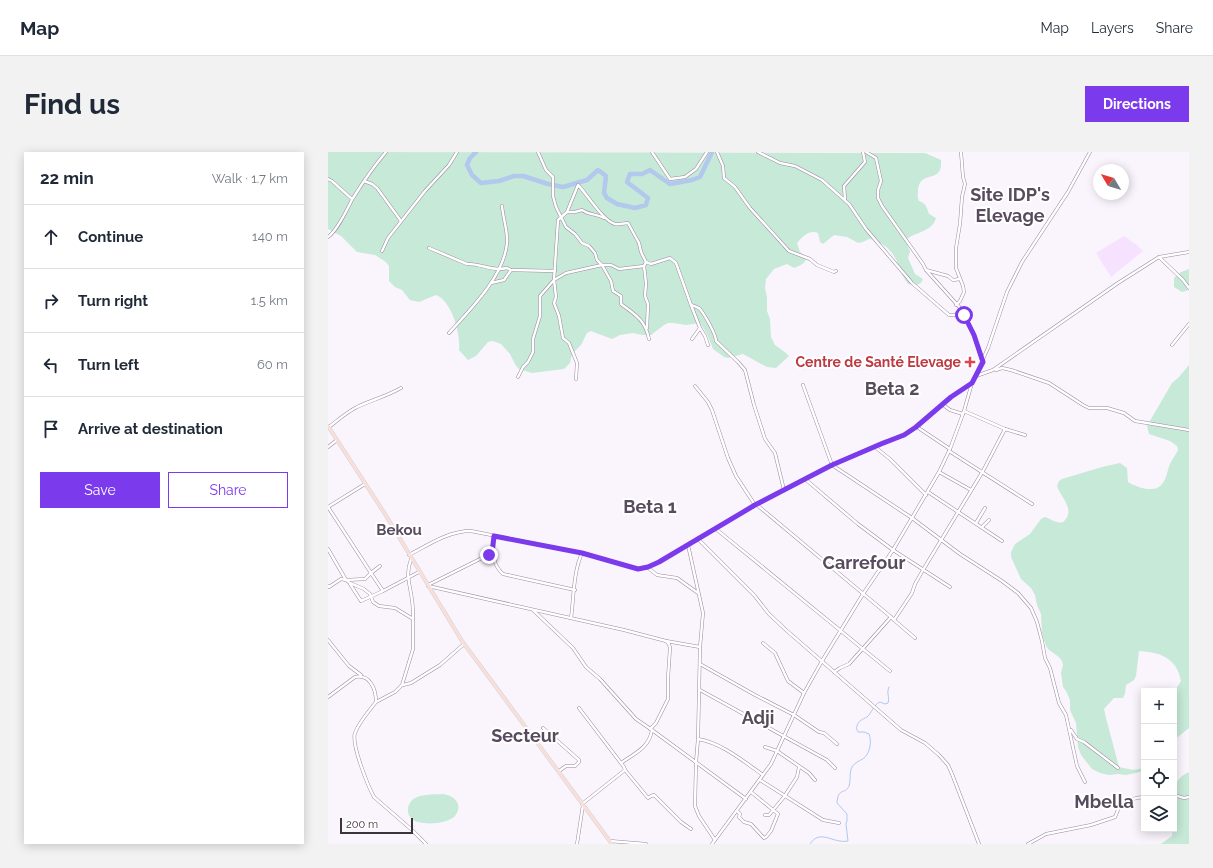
<!DOCTYPE html>
<meta charset="utf-8">
<style>
body{margin:0;font-family:Raleway,sans-serif;background:#f2f2f3;color:#1f2937}
.controls{position:absolute;right:12px;bottom:12px;display:grid;overflow:hidden;border-radius:0px;box-shadow:0 2px 10px #0003}
.controls button{width:36px;height:36px;display:grid;place-items:center;padding:0;border:0;border-bottom:1px solid #e0e1e3;background:#fff;color:#1f2937;font:20px sans-serif}
.compass{position:absolute;left:765px;top:12px;width:36px;height:36px;border-radius:50%;background:#fff;box-shadow:0 2px 10px #0003;rotate:308deg}
.scale{position:absolute;left:12px;bottom:10px;width:73px;box-sizing:border-box;padding-left:4px;border:2px solid #3a343c;border-top:0;font-size:11px;line-height:14px;white-space:nowrap;color:#3a343c;-webkit-text-stroke:3px #fff;paint-order:stroke}
.stop{position:absolute;width:12px;height:12px;margin:-9px;border:3px solid #7c3aed;border-radius:50%;background:#fff}
.stop.end{background:#7c3aed;border-color:#fff;box-shadow:0 1px 4px #0008}
.list{margin:0;padding:0;list-style:none}
h2{display:flex;justify-content:space-between;align-items:center;height:52px;margin:0;padding:0 16px;font-size:17px}
h2 small{font-size:13px;font-weight:400;color:#747a83}
.list li{display:grid;grid-template-columns:26px 1fr auto;gap:12px;align-items:center;box-sizing:border-box;height:64px;padding:0 16px;border-top:1px solid #e0e1e3}
.list b{display:block;font-size:15px;white-space:nowrap}
.list em{font-size:13px;font-style:normal;color:#747a83}
.actions{display:flex;gap:8px;padding:12px 16px}
.actions a{flex:1;padding:9px 0;border:1px solid #7c3aed;border-radius:0px;text-align:center;font-size:14px;color:#7c3aed}
.actions .main{background:#7c3aed;color:#fff}
.icon{flex:none;width:22px;height:22px;fill:none;stroke:currentColor;stroke-width:2;stroke-linecap:round;stroke-linejoin:round}
.map{position:relative;flex:none;width:861px;height:692px;overflow:hidden;border-radius:0px}
header{display:flex;align-items:center;gap:24px;box-sizing:border-box;height:56px;padding:0 20px;background:#fff;border-bottom:1px solid #e0e1e3}
header strong{font-size:19px}
nav{display:flex;gap:22px;margin-inline-start:auto;font-size:14px}
.intro{display:flex;align-items:center;justify-content:space-between;box-sizing:border-box;height:96px;padding:0 24px}
h1{margin:0;font-size:28px}
.button{padding:10px 18px;border-radius:0px;background:#7c3aed;color:#fff;font-size:14px;font-weight:700}
main{display:flex;gap:24px;padding:0 24px}
aside{flex:1;background:#fff;border-radius:0px;box-shadow:0 2px 10px #0003}
.map>svg:first-child{display:block}
</style>
<header>
<strong>Map</strong>
<nav><a>Map</a><a>Layers</a><a>Share</a></nav>
</header>
<div class="intro"><h1>Find us</h1><a class="button">Directions</a></div>
<main>
<aside>
<h2>22 min<small>Walk · 1.7 km</small></h2>
<ul class="list">
<li><svg class="icon" aria-label="ahead" viewBox="0 0 24 24"><path d="M12 20V5M6 11l6-6 6 6"/></svg><div><b>Continue</b></div><em>140 m</em></li>
<li><svg class="icon" aria-label="right" viewBox="0 0 24 24"><path d="M7 20v-9h11M14 6l5 5-5 5"/></svg><div><b>Turn right</b></div><em>1.5 km</em></li>
<li><svg class="icon" aria-label="left" viewBox="0 0 24 24"><path d="M17 20v-9H6M10 6l-5 5 5 5"/></svg><div><b>Turn left</b></div><em>60 m</em></li>
<li><svg class="icon" aria-label="arrive" viewBox="0 0 24 24"><path d="M6 21V4h12l-3 4 3 4H6"/></svg><div><b>Arrive at destination</b></div></li>
</ul>
<div class="actions"><a class="main">Save</a><a>Share</a></div>
</aside>
<div class="map">
<svg width="861" height="692" viewBox="0 0 861 692">
<rect width="100%" height="100%" fill="#faf4fd"/>
<!-- built -->
<path fill="#f6e2fe" d="M 796,84 L 810,94 L 815,99 L 783,125 L 768,101 Z"/>
<!-- green -->
<g fill="#c7e9d7">
<path d="M 0,0 L 597,1 L 613,8 C 615,33 593,17 590,37 C 590,42 589,45 591,49 C 598,51 599,56 601,62 L 608,66 C 605,79 588,80 579,87 L 580,95 L 582,99 L 580,106 L 587,122 L 595,127 L 593,131 L 589,133 L 580,132 C 572,122 571,110 564,101 C 559,94 549,88 541,87 C 527,94 531,90 519,85 C 515,84 510,84 506,83 L 495,92 L 492,90 L 490,81 C 481,77 474,85 469,91 L 472,100 L 479,105 C 477,112 473,113 466,116 L 459,112 L 446,117 L 438,127 L 437,136 L 439,145 L 439,159 L 442,167 L 443,185 L 447,193 L 458,201 L 461,204 L 448,216 L 439,215 L 415,202 L 400,206 L 396,205 L 385,197 L 379,182 L 372,171 L 358,173 L 345,171 L 340,171 L 336,173 L 323,183 L 314,183 L 305,181 L 292,183 L 284,187 L 263,179 L 259,181 L 253,193 L 244,202 L 242,211 L 236,217 L 204,221 L 191,217 L 188,214 L 182,202 L 173,192 L 165,189 L 160,190 L 148,204 L 140,208 L 131,198 C 133,183 124,149 108,143 L 91,150 L 82,148 L 74,138 L 67,135 L 61,129 L 61,114 L 58,110 L 47,103 L 29,100 L 13,84 L 0,77 Z"/>
<path d="M 861,117 L 861,138 L 854,140 L 846,135 L 846,126 L 853,120 Z"/>
<path d="M 861,213 L 861,576 L 846,588 L 846,540 L 853,529 C 849,506 832,500 811,499 L 808,524 L 806,528 L 798,533 L 797,542 L 795,546 L 786,546 L 776,557 L 778,566 L 791,615 L 805,618 L 816,616 L 816,619 L 798,623 L 790,622 L 781,623 L 772,621 L 764,617 L 753,603 L 750,595 L 748,571 L 742,558 L 742,548 L 738,539 L 735,535 L 733,521 L 735,513 L 734,509 L 731,505 L 721,498 L 718,494 L 714,481 L 713,462 L 709,453 L 707,443 L 703,436 L 693,427 L 683,405 L 683,400 L 687,392 L 702,382 L 713,367 L 717,365 C 721,366 724,369 729,370 C 732,371 735,371 737,368 C 747,357 732,344 729,334 L 731,329 L 734,327 L 774,315 L 792,311 L 799,316 L 800,330 C 808,335 827,342 834,332 C 839,326 839,319 842,312 C 844,307 848,303 850,298 L 849,294 L 842,289 L 821,282 L 819,274 L 844,231 L 851,225 Z"/>
<path d="M 861,620 L 861,692 L 833,692 L 844,684 L 845,677 L 846,677 L 846,635 C 849,628 854,623 861,620 Z"/>
<path d="M 114,642 C 126,643 137,653 126,665 C 118,672 89,675 82,665 C 80,662 79,657 81,653 C 86,641 103,643 114,642 Z"/>
</g>
<g fill="none" stroke-linecap="round" stroke-linejoin="round">
<!-- stream -->
<path stroke="#b2c8ec" stroke-width="1" d="M 482,692 C 492,676 505,692 520,689 L 518,672 L 519,668 L 519,662 L 509,651 C 510,635 517,643 521,634 C 523,629 521,621 524,615 C 527,610 532,609 536,606 C 542,601 544,589 541,582 L 536,580 L 530,580 C 529,578 528,576 529,574 C 530,569 535,567 539,565 C 544,561 545,553 552,550 L 557,552 L 560,551 C 562,545 558,541 561,535"/>
<!-- river -->
<path stroke="#b2c8ec" stroke-width="4.5" d="M 148,0 L 142,6 L 139,13 L 144,23 L 153,31 L 171,29 L 186,24 L 195,24 L 220,32 L 235,35 L 259,28 L 270,18 L 278,24 L 276,41 L 279,46 L 289,52 L 307,56 L 318,53 L 320,46 L 299,30 L 302,22 L 314,22 L 322,18 L 342,32 L 364,28 L 372,25 L 384,0"/>
<defs>
<g id="minor">
<path d="M 210,0 L 218,18 L 225,25 L 225,44 L 228,55 L 238,75 L 247,82 L 254,91 L 261,94 L 267,101 L 269,108 L 274,113 L 283,129 L 285,139 L 293,144 L 293,152 C 308,163 317,168 321,187"/>
<path d="M 324,0 L 342,27 L 357,25 L 368,17 L 379,0"/>
<path d="M 389,0 L 395,14 L 396,26 L 407,35 L 422,56 L 461,99 L 482,107 L 489,113 L 506,120 L 508,119"/>
<path d="M 430,0 L 452,11 L 467,14 L 494,28 L 521,52 L 538,77 L 584,131 L 621,163 L 636,163"/>
<path d="M 538,0 L 548,6 L 553,29 L 550,38 L 550,46 L 554,54 L 595,112 L 598,118 L 634,158 L 646,183 L 654,209"/>
<path d="M 0,27 L 4,29 L 24,47"/>
<path d="M 36,29 L 44,32 L 49,36 L 73,69"/>
<path d="M 517,47 L 516,34 L 537,10 L 535,0"/>
<path d="M 239,60 L 247,60 L 254,58 C 261,63 269,62 276,66"/>
<path d="M 0,85 C 10,78 19,57 25,46 C 35,30 46,14 58,0"/>
<path d="M 101,96 L 139,112 C 152,111 165,120 179,116 L 183,118 L 227,119"/>
<path d="M 54,99 L 60,86 L 97,39 L 121,13 L 129,0"/>
<path d="M 831,105 L 855,128 L 861,136"/>
<path d="M 318,110 L 316,114 L 318,131 L 317,144 L 320,152 L 319,176"/>
<path d="M 598,118 L 620,124 L 625,128 L 632,127"/>
<path d="M 163,131 L 176,128 L 183,118"/>
<path d="M 363,153 L 372,176 L 364,187"/>
<path d="M 628,153 L 632,149 L 636,140 L 635,134 L 628,116 L 628,96 L 632,72 L 634,45 L 637,32 L 635,25 L 633,0"/>
<path d="M 372,176 L 377,184 L 380,193"/>
<path d="M 121,181 C 143,157 176,124 179,91 C 180,80 175,66 174,54"/>
<path d="M 844,193 L 861,172"/>
<path d="M 668,218 L 674,216 L 683,218 L 721,231 L 755,253 L 761,256 L 779,256 L 796,261 L 807,269 L 861,278"/>
<path d="M 648,224 L 665,218 L 790,131 L 831,105 L 861,100"/>
<path d="M 190,225 L 195,215 L 200,210 L 205,200 L 205,187 L 212,164 L 212,144 L 226,128 L 238,121 L 274,113 L 283,113 L 291,117 L 316,114"/>
<path d="M 248,227 L 249,211 L 241,191 L 235,186 L 231,164 L 226,151 L 228,145 L 226,128 L 230,68 L 239,60 L 250,33 C 259,42 275,69 287,72 C 291,73 297,71 300,71 L 311,91 L 313,100 L 318,110 L 323,112 L 342,106 L 348,111 L 363,153 C 366,154 370,155 372,157 C 376,162 388,182 388,189 L 410,210 L 417,218 L 426,253 L 437,287 L 447,301 L 456,338"/>
<path d="M 475,233 L 504,313 L 584,366 L 632,402 L 674,429 L 690,441 L 703,456 L 709,470 L 714,489 L 717,506 L 722,516 L 731,551 L 738,563 L 749,614 L 757,630"/>
<path d="M 367,234 L 380,250 L 384,258 L 400,306 L 408,324 L 427,353"/>
<path d="M 614,252 L 622,258 L 635,262"/>
<path d="M 636,259 L 677,277 L 697,283"/>
<path d="M 1,275 C 10,268 19,260 29,255 C 44,248 59,244 73,236"/>
<path d="M 589,275 L 622,297"/>
<path d="M 0,295 L 9,288"/>
<path d="M 547,295 L 562,307 L 598,343"/>
<path d="M 621,299 L 704,352"/>
<path d="M 611,320 L 643,338"/>
<path d="M 477,327 L 530,372 L 565,398 L 622,435"/>
<path d="M 600,340 L 674,389"/>
<path d="M 429,353 L 563,465"/>
<path d="M 0,355 L 43,421 L 37,427 L 18,428 L 0,397"/>
<path d="M 0,355 L 37,332"/>
<path d="M 648,371 L 657,356"/>
<path d="M 654,375 L 661,368"/>
<path d="M 388,377 L 562,519"/>
<path d="M 166,384 C 165,399 163,411 175,422 L 247,438"/>
<path d="M 370,387 L 426,443 L 441,462 L 458,478 L 573,578 L 597,591 L 611,603 L 620,613 L 624,622 L 651,692"/>
<path d="M 360,393 L 375,461 L 372,495 L 370,587 L 368,610 L 367,654 L 371,664 L 387,688"/>
<path d="M 81,403 C 100,393 120,379 143,379 L 254,401 L 310,417 L 319,415 L 331,410 L 427,353 L 477,327 L 504,313 L 553,291 L 577,283 L 589,275 L 623,245 L 643,232"/>
<path d="M 83,407 C 77,424 82,431 84,448 C 85,454 85,460 85,467"/>
<path d="M 52,414 L 43,421 L 55,439"/>
<path d="M 319,415 L 329,423 L 349,426 L 370,441"/>
<path d="M 22,432 L 33,449 L 55,439 L 91,420"/>
<path d="M 100,433 L 164,401"/>
<path d="M 0,434 L 1,435 L 13,427 L 18,428 L 22,431 L 36,437 L 42,442 L 45,450 L 51,454 L 67,456 L 85,467 L 85,497 L 74,533 L 67,540 L 48,550"/>
<path d="M 100,434 L 296,478 L 338,489 L 372,495"/>
<path d="M 205,458 L 245,496 L 258,515 L 272,527 L 308,567 L 324,578 L 418,647"/>
<path d="M 243,466 C 246,445 245,421 254,401"/>
<path d="M 566,468 L 587,486"/>
<path d="M 0,488 L 21,514 L 33,523"/>
<path d="M 435,491 L 447,501 L 460,529 L 476,541"/>
<path d="M 372,512 L 427,543 L 466,563 L 491,580 L 496,581 L 509,592"/>
<path d="M 506,520 L 512,516 L 521,512 L 563,465 L 566,468 L 584,441 L 587,432 L 595,418 L 655,319 L 677,277"/>
<path d="M 75,533 L 83,531 L 112,513 L 136,492"/>
<path d="M 372,538 L 499,608 L 507,616"/>
<path d="M 0,545 L 27,525 C 42,522 48,537 48,550 C 41,559 31,570 27,581 C 23,592 40,634 46,645 L 84,678 L 98,692"/>
<path d="M 251,556 L 296,615 L 297,618 L 254,652"/>
<path d="M 215,576 L 251,608 L 251,610 L 247,614 L 238,614 L 231,619"/>
<path d="M 322,577 L 328,571 L 340,547 L 340,526 L 342,496 L 341,492 L 338,489"/>
<path d="M 743,578 L 749,587 L 756,590 L 790,616"/>
<path d="M 370,587 C 394,591 415,609 435,623"/>
<path d="M 437,595 L 449,599 L 481,621 L 487,628"/>
<path d="M 293,611 C 307,601 321,596 324,578"/>
<path d="M 297,618 L 320,646 L 323,644 L 326,643 L 353,670 L 363,677"/>
<path d="M 432,628 L 495,668 L 511,671"/>
<path d="M 846,643 L 856,646 L 861,645"/>
<path d="M 409,659 L 412,662 L 411,665 L 416,670 L 423,672 L 436,686 L 438,685 L 443,679 L 450,662 L 423,640"/>
<path d="M 437,663 L 441,663 L 456,645 L 469,625 L 471,615"/>
<path d="M 282,689 L 318,692"/>
<path d="M 249,692 L 255,653"/>
<path d="M 384,692 L 443,612 L 476,541 L 494,509 L 535,442 L 565,398 L 611,320 L 622,297 L 636,259 L 644,231 L 660,196 L 679,140 L 694,110 L 740,40 L 762,0"/>
<path d="M 700,692 L 718,682 L 763,673 L 787,665 L 792,653 L 808,646 L 816,645"/>
</g>
<path id="major" d="M 0,274 L 57,362 L 134,489 L 284,692"/>
</defs>
<!-- minor casing -->
<use href="#minor" stroke="#998a9e" stroke-width="3.5"/>
<!-- major casing -->
<use href="#major" stroke="#d4d2d4" stroke-width="4"/>
<!-- minor -->
<use href="#minor" stroke="#fff" stroke-width="2.5"/>
<!-- major -->
<use href="#major" stroke="#f9dfd9" stroke-width="3"/>
</g>
<g fill="none" stroke-linecap="round" stroke-linejoin="round">
<!-- route -->
<path stroke="#7c3aed" stroke-width="5" d="M 161,403 L 164,401 L 166,384 L 254,401 L 310,417 L 320,415 L 331,410 L 427,353 L 477,327 L 504,313 L 553,292 L 576,283 L 588,275 L 623,245 L 644,231 L 655,210 L 646,183 L 636,163"/>
</g>
<!-- markers -->
<path fill="#e0444e" stroke="#fff" stroke-width="1.5" d="M640 204h4v4h4v4h-4v4h-4v-4h-4v-4h4z"/>
<g text-anchor="middle" dominant-baseline="central" stroke-width="4" stroke-linejoin="round" paint-order="stroke">
<!-- health labels -->
<g font-size="14" font-weight="bold" fill="#be3a42" stroke="#fff" text-anchor="end">
<text x="633" y="210">Centre de Santé Elevage</text>
</g>
<!-- neighbourhood labels -->
<g font-size="15" font-weight="bold" fill="#584b5d" stroke="#fff">
<text x="71" y="378">Bekou</text>
</g>
<!-- district labels -->
<g font-size="18" font-weight="bold" fill="#584b5d" stroke="#fff">
<text x="682" y="42">Site IDP's<tspan x="682" dy="21">Elevage</tspan></text>
<text x="564" y="236">Beta 2</text>
<text x="322" y="354">Beta 1</text>
<text x="536" y="410">Carrefour</text>
<text x="430" y="565">Adji</text>
<text x="197" y="583">Secteur</text>
<text x="776" y="649">Mbella</text>
</g>
</g>
</svg>
<div class="controls">
<button>+</button>
<button>−</button>
<button><svg class="icon" aria-label="locate" viewBox="0 0 24 24"><circle cx="12" cy="12" r="6"/><path d="M12 2v4M12 18v4M2 12h4M18 12h4"/></svg></button>
<button><svg class="icon" aria-label="layers" viewBox="0 0 24 24"><path d="M12 4l9 5-9 5-9-5zM3 14l9 5 9-5"/></svg></button>
</div>
<svg class="compass" viewBox="-18 -18 36 36"><path d="M0-13l5 13h-10z" fill="#e53935"/><path d="M0 13l5-13h-10z" fill="#747a83"/></svg>
<div class="scale">200 m</div>
<div class="stop" style="left:636px;top:163px"></div>
<div class="stop end" style="left:161px;top:403px"></div>
</div>
</main>
